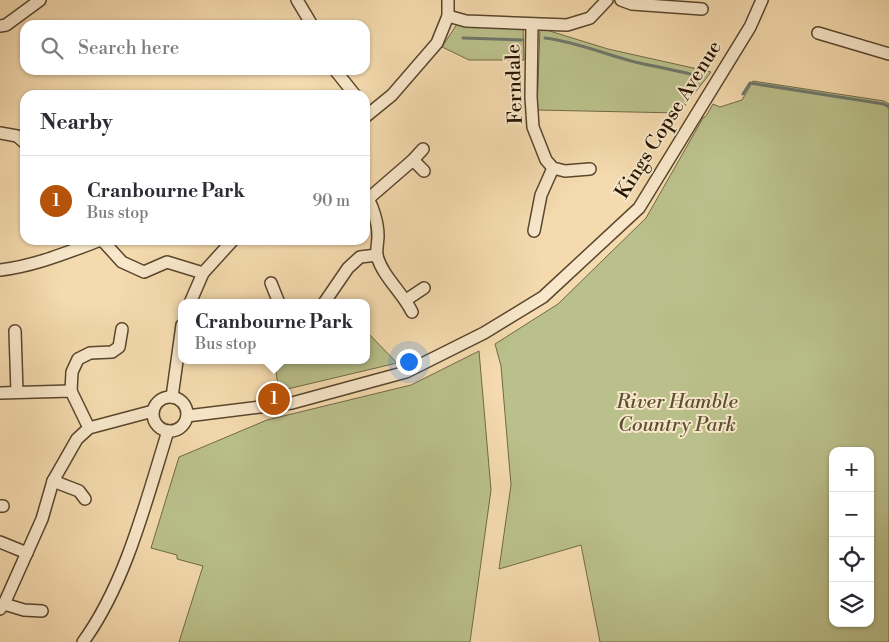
<!DOCTYPE html>
<meta charset="utf-8">
<style>
body{margin:0;font-family:"Libre Bodoni",serif;background:#f7f7f7;color:#2b2b33}
.controls{position:absolute;right:15px;bottom:15px;display:grid;overflow:hidden;border-radius:10px;box-shadow:0 1px 4px #0004}
.controls button{width:45px;height:45px;display:grid;place-items:center;padding:0;border:0;border-bottom:1px solid #e1e1e2;background:#fff;color:#2b2b33;font:25px sans-serif}
.you{position:absolute;left:408px;top:361px;width:18px;height:18px;margin:-12px;border:4px solid #fff;border-radius:50%;background:#1a73e8;box-shadow:0 0 0 8px #1a73e833}
.badge{display:grid;place-items:center;width:32px;height:32px;border-radius:50%;background:#b45309;color:#fff;font-size:16px;font-weight:700}
.pin{position:absolute;translate:-50% -50%;border:2px solid #fff;box-shadow:0 1px 5px #0006}
.popup{position:absolute;left:178px;top:299px;width:192px;height:65px;box-sizing:border-box;display:grid;place-content:center;border-radius:10px;background:#fff;filter:drop-shadow(0 1px 4px #0005);font-size:16px;white-space:nowrap;color:#7c7c81}
.popup b{font-size:19px;color:#2b2b33}
.popup::after{content:'';position:absolute;left:50%;top:100%;margin-left:-10px;border:10px solid transparent;border-top-color:#fff}
.list{margin:0;padding:0;list-style:none}
h2{display:flex;justify-content:space-between;align-items:center;height:65px;margin:0;padding:0 20px;font-size:21px}
h2 small{font-size:16px;font-weight:400;color:#7c7c81}
.list li{display:grid;grid-template-columns:32px 1fr auto;gap:15px;align-items:center;box-sizing:border-box;height:90px;padding:0 20px;border-top:1px solid #e1e1e2}
.list b{display:block;font-size:19px;white-space:nowrap}
.list p{margin:0;font-size:16px;white-space:nowrap;color:#7c7c81}
.list em{font-size:16px;font-style:normal;color:#7c7c81}
.icon{flex:none;width:28px;height:28px;fill:none;stroke:currentColor;stroke-width:2;stroke-linecap:round;stroke-linejoin:round}
.map{position:relative;flex:none;width:889px;height:642px;overflow:hidden}
.search{position:absolute;background:#fff;box-shadow:0 1px 4px #0004;left:20px;top:20px;width:350px;height:55px;display:flex;align-items:center;gap:12px;box-sizing:border-box;padding:0 18px;border-radius:15px;color:#7c7c81;font-size:19px}
.panel{position:absolute;background:#fff;box-shadow:0 1px 4px #0004;left:20px;top:90px;width:350px;height:155px;border-radius:15px}
.map>svg:first-child{display:block}
</style>
<div class="map">
<svg width="889" height="642" viewBox="0 0 889 642">
<rect width="100%" height="100%" fill="#f4daae"/>
<filter id="stains"><feTurbulence type="fractalNoise" baseFrequency=".004" numOctaves="4"/><feColorMatrix values="0 0 0 0 .2 0 0 0 0 .09 0 0 0 0 .02 0 0 0 .5 -.17"/></filter>
<radialGradient id="worn" r=".72"><stop offset=".6" stop-color="#630" stop-opacity="0"/><stop offset="1" stop-color="#630" stop-opacity=".3"/></radialGradient>
<!-- green -->
<g fill="#bac08b" stroke="#706a46" fill-rule="evenodd">
<path d="M 457,24 L 523,27 L 524,60 L 469,60 L 442,47 Z"/>
<path d="M 540,28 L 608,49 L 711,72 L 679,113 L 537,110 Z"/>
<path d="M 753,81 L 884,101 L 889,104 L 889,642 L 600,642 L 581,545 L 499,569 L 511,485 L 501,366 L 495,344 L 558,304 L 646,218 L 703,118 L 706,116 L 713,104 L 720,107 L 742,100 ZM 833,451 L 870,451 L 870,623 L 833,623 Z"/>
<path d="M 367,332 L 397,363 L 279,391 L 274,360 L 366,360 Z"/>
<path d="M 479,351 L 491,490 L 470,642 L 179,642 L 203,566 L 177,559 L 177,555 L 151,548 L 179,457 L 267,420 L 411,385 Z"/>
</g>
<g fill="none" stroke-linecap="round" stroke-linejoin="round">
<!-- stream -->
<g stroke="#6e776c" stroke-width="3">
<path d="M 463,38 L 523,40"/>
<path d="M 545,38 C 578,42 603,54 635,62 C 657,67 680,71 702,77"/>
<path d="M 743,94 L 750,83 L 884,104 L 889,107"/>
</g>
<defs>
<g id="minor">
<path d="M 297,0 L 312,25"/>
<path d="M 621,0 L 632,4 L 702,9"/>
<path d="M 448,16 L 466,21 L 567,25 L 590,18 L 607,0"/>
<path d="M 532,24 L 531,97 L 533,127 L 546,160 L 553,168 L 565,171 L 590,169"/>
<path d="M 0,26 L 6,25 L 40,0"/>
<path d="M 818,33 L 889,54"/>
<path d="M 335,70 L 355,95"/>
<path d="M 365,117 L 392,95 L 437,43 L 448,16 L 448,0"/>
<path d="M 0,133 L 17,136 L 25,143"/>
<path d="M 413,160 L 424,171"/>
<path d="M 365,195 C 373,204 378,224 378,236 C 378,242 376,250 377,256 C 383,277 403,293 412,312"/>
<path d="M 368,199 L 413,160 L 423,149"/>
<path d="M 534,231 L 541,195 L 553,168"/>
<path d="M 102,240 L 122,262 L 144,272 L 167,262 L 203,273"/>
<path d="M 0,270 C 35,266 68,252 101,240"/>
<path d="M 271,283 L 279,303"/>
<path d="M 406,300 L 424,288"/>
<path d="M 190,303 L 203,273 L 233,240"/>
<path d="M 324,303 L 348,268 L 360,257 L 377,255"/>
<path d="M 15,331 L 17,392"/>
<path d="M 71,391 L 72,372 L 78,359 L 90,353 L 112,352 L 119,347 L 122,329"/>
<path d="M 0,393 L 71,391 L 89,428"/>
<path d="M 172,397 L 182,325"/>
<circle cx="170" cy="414" r="17"/>
<path d="M 187,416 L 292,403 L 406,372 L 484,333 L 543,297 L 639,208 L 750,27 L 762,0"/>
<path d="M 53,481 L 79,491 L 85,499"/>
<path d="M 0,506 L 3,506"/>
<path d="M 0,542 L 27,553"/>
<path d="M 4,604 L 24,610 L 42,611"/>
<path d="M 0,609 L 4,604 L 42,519 L 53,481 L 77,439 L 89,428 L 153,411"/>
<path d="M 83,642 C 126,583 146,501 168,431"/>
</g>
</defs>
<!-- minor casing -->
<use href="#minor" stroke="#59462c" stroke-width="14"/>
<!-- minor -->
<use href="#minor" stroke="#f8e7ca" stroke-width="11"/>
</g>
<g text-anchor="middle" dominant-baseline="central" stroke-width="4" stroke-linejoin="round" paint-order="stroke">
<!-- street labels -->
<g font-size="20" fill="#251500" stroke="#f8e7ca">
<text transform="translate(515 84) rotate(-92)">Ferndale</text>
<text transform="translate(669 120) rotate(-58)">Kings Copse Avenue</text>
</g>
<!-- park labels -->
<g font-size="20" font-style="italic" fill="#595131" stroke="#f8e7ca">
<text x="677" y="402">River Hamble<tspan x="677" dy="23">Country Park</tspan></text>
</g>
</g>
<rect width="100%" height="100%" filter="url(#stains)"/>
<rect width="100%" height="100%" fill="url(#worn)"/>
</svg>
<div class="controls">
<button>+</button>
<button>−</button>
<button><svg class="icon" aria-label="locate" viewBox="0 0 24 24"><circle cx="12" cy="12" r="6"/><path d="M12 2v4M12 18v4M2 12h4M18 12h4"/></svg></button>
<button><svg class="icon" aria-label="layers" viewBox="0 0 24 24"><path d="M12 4l9 5-9 5-9-5zM3 14l9 5 9-5"/></svg></button>
</div>
<div class="you"></div>
<div class="pin badge" style="left:274px;top:399px">1</div>
<div class="popup"><b>Cranbourne Park</b>Bus stop</div>
<div class="search"><svg class="icon" aria-label="search" viewBox="0 0 24 24"><circle cx="10" cy="10" r="6"/><path d="M15 15l6 6"/></svg>Search here</div>
<section class="panel">
<h2>Nearby<small></small></h2>
<ul class="list">
<li><span class="badge">1</span><div><b>Cranbourne Park</b><p>Bus stop</p></div><em>90 m</em></li>
</ul>
</section>
</div>
